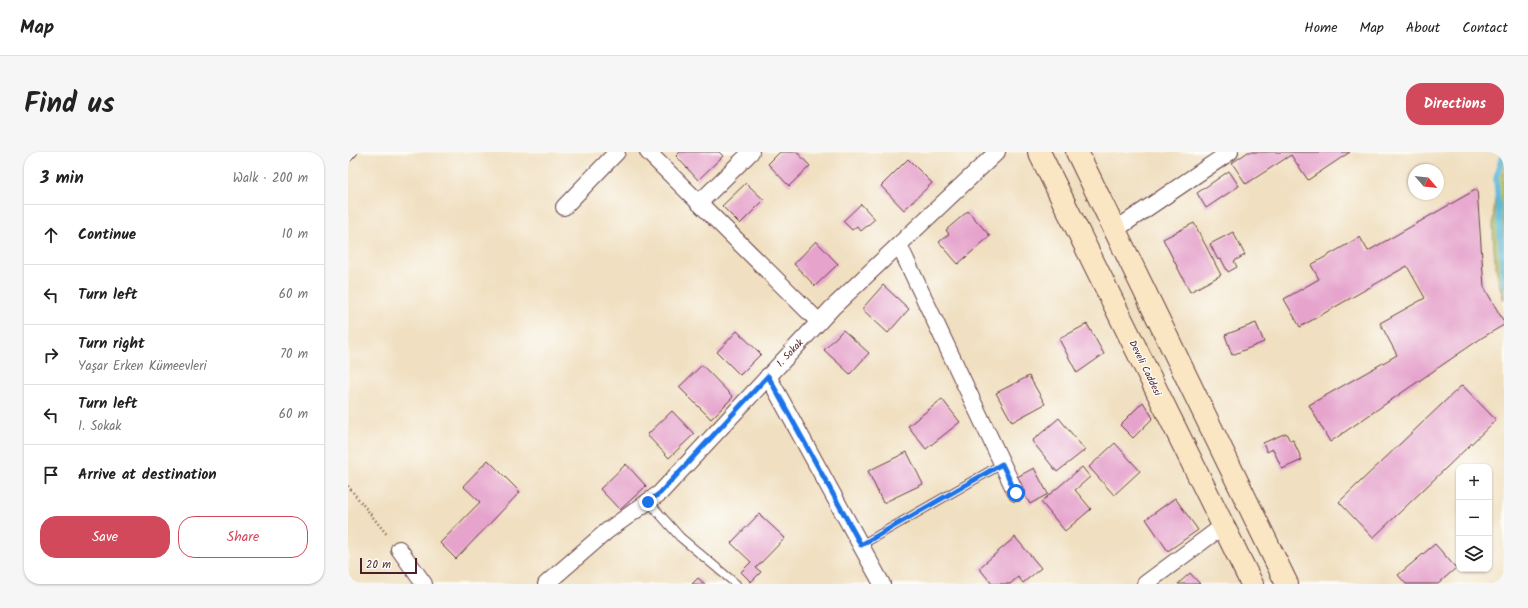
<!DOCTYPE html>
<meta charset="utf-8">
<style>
body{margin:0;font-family:Kalam,sans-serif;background:#f6f6f6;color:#222}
.controls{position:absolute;right:12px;bottom:12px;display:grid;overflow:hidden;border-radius:8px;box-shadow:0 1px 3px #0004}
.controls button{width:36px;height:36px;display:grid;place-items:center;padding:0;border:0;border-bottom:1px solid #e0e0e0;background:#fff;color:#222;font:20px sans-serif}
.compass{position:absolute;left:1060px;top:12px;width:36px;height:36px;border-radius:50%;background:#fff;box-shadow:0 1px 3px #0004;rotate:118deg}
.scale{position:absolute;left:12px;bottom:10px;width:57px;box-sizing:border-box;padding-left:4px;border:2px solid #4a1f2b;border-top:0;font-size:11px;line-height:14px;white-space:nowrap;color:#4a1f2b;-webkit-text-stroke:3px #fdfcf7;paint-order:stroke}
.stop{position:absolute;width:12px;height:12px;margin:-9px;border:3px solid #1a73e8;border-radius:50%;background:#fff}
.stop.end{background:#1a73e8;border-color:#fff;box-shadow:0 1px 4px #0008}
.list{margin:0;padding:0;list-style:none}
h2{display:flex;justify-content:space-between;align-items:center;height:52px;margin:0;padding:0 16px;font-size:17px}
h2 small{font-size:13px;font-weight:400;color:#767676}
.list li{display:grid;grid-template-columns:26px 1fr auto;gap:12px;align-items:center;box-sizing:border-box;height:60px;padding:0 16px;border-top:1px solid #e0e0e0}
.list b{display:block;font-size:15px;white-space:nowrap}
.list p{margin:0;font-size:13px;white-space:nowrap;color:#767676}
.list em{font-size:13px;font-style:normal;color:#767676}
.actions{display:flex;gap:8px;padding:12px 16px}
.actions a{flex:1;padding:9px 0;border:1px solid #d1495b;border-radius:16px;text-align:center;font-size:14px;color:#d1495b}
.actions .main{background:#d1495b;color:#fff}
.icon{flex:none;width:22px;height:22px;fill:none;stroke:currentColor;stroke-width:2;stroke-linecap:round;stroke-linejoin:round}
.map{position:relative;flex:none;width:1156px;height:432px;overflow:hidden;border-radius:16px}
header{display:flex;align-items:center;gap:24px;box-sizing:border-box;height:56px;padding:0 20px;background:#fff;border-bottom:1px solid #e0e0e0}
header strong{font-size:19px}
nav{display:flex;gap:22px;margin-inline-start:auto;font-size:14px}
.intro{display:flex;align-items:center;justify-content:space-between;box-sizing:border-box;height:96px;padding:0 24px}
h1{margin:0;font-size:28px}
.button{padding:10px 18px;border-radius:16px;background:#d1495b;color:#fff;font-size:14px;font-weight:700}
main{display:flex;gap:24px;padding:0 24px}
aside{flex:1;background:#fff;border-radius:16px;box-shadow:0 1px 3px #0004}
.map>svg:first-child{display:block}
</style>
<header>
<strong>Map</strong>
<nav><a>Home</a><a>Map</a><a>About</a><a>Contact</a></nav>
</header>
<div class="intro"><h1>Find us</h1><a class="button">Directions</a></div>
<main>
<aside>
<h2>3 min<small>Walk · 200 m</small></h2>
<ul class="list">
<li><svg class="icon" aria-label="ahead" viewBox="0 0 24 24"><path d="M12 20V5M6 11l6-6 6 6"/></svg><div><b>Continue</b></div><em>10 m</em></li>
<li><svg class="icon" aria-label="left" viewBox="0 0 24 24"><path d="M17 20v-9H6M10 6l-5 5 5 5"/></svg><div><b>Turn left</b></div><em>60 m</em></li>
<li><svg class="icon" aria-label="right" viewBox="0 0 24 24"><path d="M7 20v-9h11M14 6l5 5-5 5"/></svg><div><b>Turn right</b><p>Yaşar Erken Kümeevleri</p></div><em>70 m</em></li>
<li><svg class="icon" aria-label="left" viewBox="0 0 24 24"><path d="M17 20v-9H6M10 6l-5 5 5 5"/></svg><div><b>Turn left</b><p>1. Sokak</p></div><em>60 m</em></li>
<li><svg class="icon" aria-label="arrive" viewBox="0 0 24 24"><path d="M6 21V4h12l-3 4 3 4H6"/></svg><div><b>Arrive at destination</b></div></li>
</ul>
<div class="actions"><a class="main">Save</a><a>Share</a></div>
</aside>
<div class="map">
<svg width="1156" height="432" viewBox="0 0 1156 432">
<rect width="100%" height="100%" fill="#fdfcf7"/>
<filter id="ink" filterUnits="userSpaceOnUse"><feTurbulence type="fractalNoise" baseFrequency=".025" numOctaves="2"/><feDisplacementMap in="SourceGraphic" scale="8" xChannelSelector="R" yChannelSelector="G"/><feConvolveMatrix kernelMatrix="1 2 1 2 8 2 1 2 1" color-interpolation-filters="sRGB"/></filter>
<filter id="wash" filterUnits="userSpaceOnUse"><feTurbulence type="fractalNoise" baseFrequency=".012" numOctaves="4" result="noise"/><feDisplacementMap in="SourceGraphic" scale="16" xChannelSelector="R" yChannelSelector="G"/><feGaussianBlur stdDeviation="0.9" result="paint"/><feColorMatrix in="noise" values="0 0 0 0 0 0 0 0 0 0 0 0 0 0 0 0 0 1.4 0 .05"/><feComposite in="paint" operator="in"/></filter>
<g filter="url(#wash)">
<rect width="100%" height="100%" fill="#f0dfc0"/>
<!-- green -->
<path fill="#abbb5e" stroke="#7a6d44" d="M 1156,3 L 1156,149 C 1141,100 1142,52 1156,3 Z"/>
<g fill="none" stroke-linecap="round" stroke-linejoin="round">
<!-- stream -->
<path stroke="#5cb9da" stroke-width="5.5" d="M 1155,0 L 1148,27 L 1156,133"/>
</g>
<g id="blocks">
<!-- building -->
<g fill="#e6a4cd">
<path d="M 332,0 L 371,0 L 375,4 L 350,28 L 328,4 Z"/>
<path d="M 432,0 L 449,0 L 462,14 L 441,34 L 420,12 Z"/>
<path d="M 900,0 L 1002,0 L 960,28 L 943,3 L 898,32 L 884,11 Z"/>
<path d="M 560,7 L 584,31 L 556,58 L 533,34 Z"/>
<path d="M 881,19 L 891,34 L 858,56 L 849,41 Z"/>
<path d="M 398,31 L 416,48 L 392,72 L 374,54 Z"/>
<path d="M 1129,37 L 1136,135 L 1156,170 L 1156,173 L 1135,185 L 982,290 L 961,253 L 1049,203 L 1032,171 L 1077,146 L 1059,114 L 952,175 L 936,147 L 971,127 L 963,113 L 1012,85 L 1020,99 Z"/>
<path d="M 513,52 L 527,67 L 513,79 L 509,74 L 504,78 L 495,69 Z"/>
<path d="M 620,59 L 642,84 L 610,112 L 591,90 L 601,82 L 598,78 Z"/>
<path d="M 846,71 L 873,123 L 842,140 L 815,87 Z"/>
<path d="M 885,80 L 897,103 L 886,109 L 889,115 L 880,120 L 873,107 L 870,108 L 862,92 Z"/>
<path d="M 468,89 L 490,112 L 467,134 L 446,112 Z"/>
<path d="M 535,133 L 561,157 L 540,181 L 514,157 Z"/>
<path d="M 908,171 L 916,190 L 884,203 L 877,183 Z"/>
<path d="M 739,172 L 756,202 L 729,221 L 711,187 Z"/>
<path d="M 495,178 L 521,201 L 502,222 L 476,198 Z"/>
<path d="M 389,179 L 413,202 L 392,223 L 369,200 Z"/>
<path d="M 354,213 L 385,245 L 363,267 L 331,235 Z"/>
<path d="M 681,224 L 697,252 L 664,270 L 648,241 Z"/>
<path d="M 1114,233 L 1148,268 L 1025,386 L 991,350 Z"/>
<path d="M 594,247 L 612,270 L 578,297 L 560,274 Z"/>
<path d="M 795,250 L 805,266 L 785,286 L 772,273 Z"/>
<path d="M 324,259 L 346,282 L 321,306 L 299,283 Z"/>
<path d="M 711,266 L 737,298 L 709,320 L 684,289 Z"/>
<path d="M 938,281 L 942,289 L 945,288 L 954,308 L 934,317 L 925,297 L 919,300 L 915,291 Z"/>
<path d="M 767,291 L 792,319 L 766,343 L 741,315 Z"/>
<path d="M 559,300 L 575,332 L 535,351 L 520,319 Z"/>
<path d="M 140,308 L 172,340 L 108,407 L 92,391 L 132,350 L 115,334 Z"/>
<path d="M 278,312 L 298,334 L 272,358 L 252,337 Z"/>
<path d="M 734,315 L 742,325 L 727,338 L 743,357 L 717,379 L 693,350 Z"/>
<path d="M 686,316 L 700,342 L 682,352 L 667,326 Z"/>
<path d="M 827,346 L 850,378 L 820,399 L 798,367 Z"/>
<path d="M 411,362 L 437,386 L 408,416 L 413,420 L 403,430 L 393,420 L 403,410 L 383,391 Z"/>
<path d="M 667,385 L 693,416 L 675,431 L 670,425 L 662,432 L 644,432 L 631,416 Z"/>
<path d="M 1087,392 L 1108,416 L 1090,432 L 1058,432 L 1050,423 Z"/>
<path d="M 842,421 L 852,432 L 830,432 Z"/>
<path d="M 350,426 L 357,432 L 344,432 Z"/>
</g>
</g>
</g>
<g filter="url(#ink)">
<use href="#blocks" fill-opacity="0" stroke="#633c41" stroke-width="1"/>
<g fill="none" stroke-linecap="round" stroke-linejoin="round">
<defs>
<g id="lane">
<path d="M 0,5 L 5,0"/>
<path d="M 300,349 L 332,385 L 388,432"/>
<path d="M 513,393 L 654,312"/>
</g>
<g id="street">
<path d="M 300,0 L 471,170"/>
<path d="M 351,51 L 403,0"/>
<path d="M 216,55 L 269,0"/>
<path d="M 767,78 L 882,0"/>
<path d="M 551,93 L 668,341"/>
<path d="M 420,224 L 534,432"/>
<path d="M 51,397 L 76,432"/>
<path d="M 198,432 L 259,379 L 312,341 L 484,156 L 649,0"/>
<path d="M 797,432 L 875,374"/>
</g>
<g id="secondary">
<path d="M 691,0 L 904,432"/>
<path d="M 729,0 L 939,432"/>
</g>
</defs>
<!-- lane casing -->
<use href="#lane" stroke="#633c41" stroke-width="10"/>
<!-- street casing -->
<use href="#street" stroke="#633c41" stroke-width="18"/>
<!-- secondary casing -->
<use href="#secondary" stroke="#633c41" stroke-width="24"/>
<!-- path -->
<path stroke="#633c41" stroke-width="2.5" stroke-dasharray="1 3" stroke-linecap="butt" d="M 0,334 L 40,384"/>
<!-- lane -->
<use href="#lane" stroke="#fff" stroke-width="8"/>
<!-- street -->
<use href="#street" stroke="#fff" stroke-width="16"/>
<!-- secondary -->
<use href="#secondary" stroke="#fbe6c4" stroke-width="22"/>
</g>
</g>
<g fill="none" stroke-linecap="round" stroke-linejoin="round" filter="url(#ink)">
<!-- route -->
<path stroke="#1a73e8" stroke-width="5" d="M 300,350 L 312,341 L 420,224 L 513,393 L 654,312 L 668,341"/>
</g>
<g text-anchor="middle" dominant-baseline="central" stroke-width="3" stroke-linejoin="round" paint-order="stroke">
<!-- street labels -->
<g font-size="10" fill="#4a1f2b" stroke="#fdfcf7">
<text transform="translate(442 201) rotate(-47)">1. Sokak</text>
<text transform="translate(797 216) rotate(64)">Develi Caddesi</text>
</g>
</g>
</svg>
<div class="controls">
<button>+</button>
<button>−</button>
<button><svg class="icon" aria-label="layers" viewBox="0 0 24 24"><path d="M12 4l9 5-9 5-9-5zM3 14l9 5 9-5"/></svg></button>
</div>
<svg class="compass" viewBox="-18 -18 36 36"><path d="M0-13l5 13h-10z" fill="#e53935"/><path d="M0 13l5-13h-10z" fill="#767676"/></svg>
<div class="scale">20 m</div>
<div class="stop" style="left:668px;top:341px"></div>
<div class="stop end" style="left:300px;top:350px"></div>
</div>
</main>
